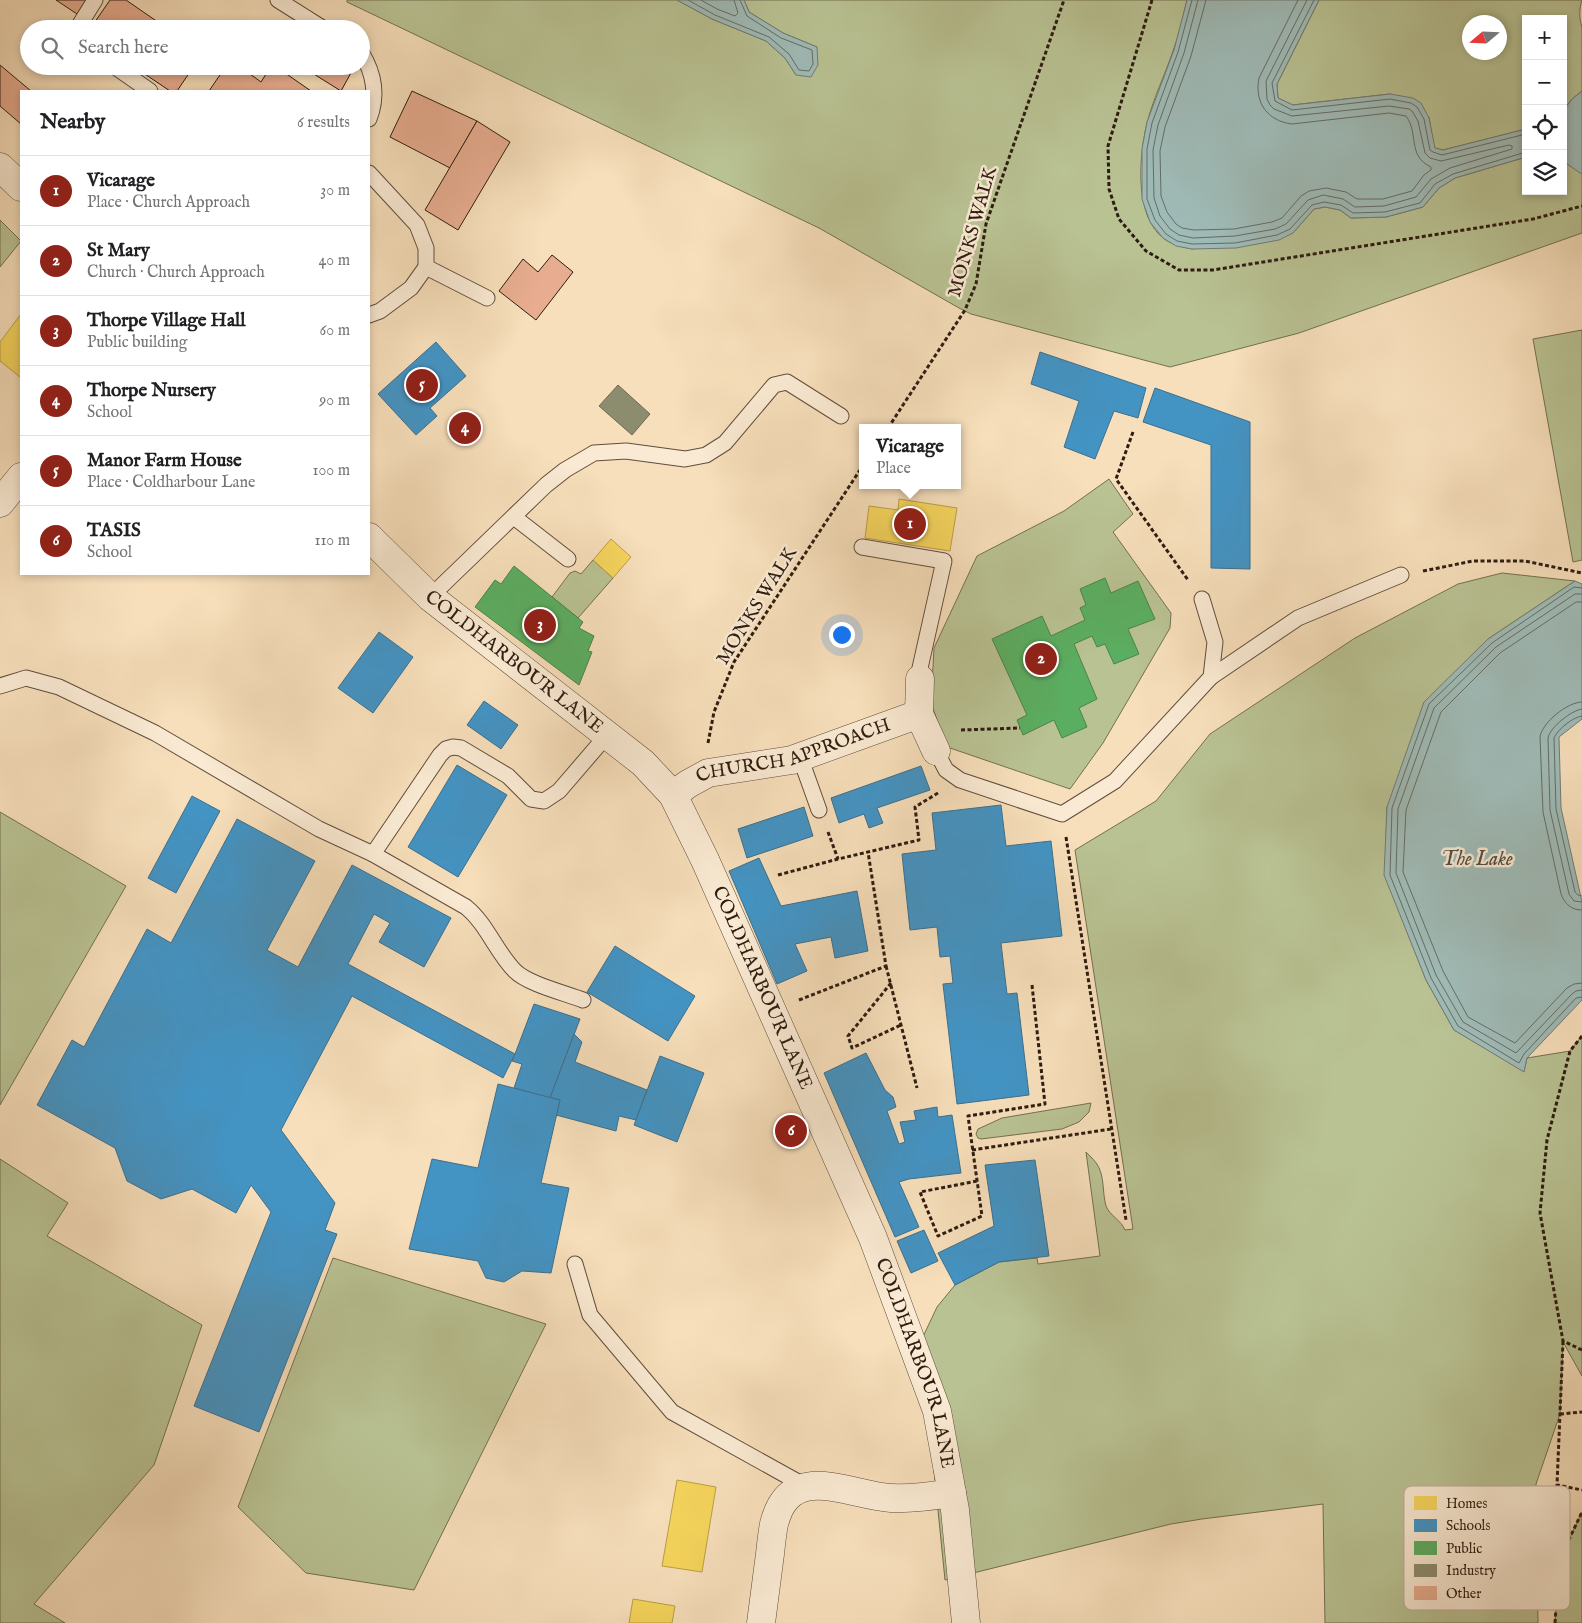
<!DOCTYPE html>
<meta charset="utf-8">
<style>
body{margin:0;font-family:"IM FELL English",serif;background:#f6f6f6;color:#202124}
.controls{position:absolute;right:15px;top:15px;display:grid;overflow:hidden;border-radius:0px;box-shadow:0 2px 8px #0003}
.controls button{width:45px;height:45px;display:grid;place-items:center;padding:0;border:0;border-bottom:1px solid #e0e0e0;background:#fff;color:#202124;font:25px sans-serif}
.compass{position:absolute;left:1462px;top:15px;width:45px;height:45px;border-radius:50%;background:#fff;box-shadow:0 2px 8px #0003;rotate:251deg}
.you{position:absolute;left:841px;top:634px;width:18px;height:18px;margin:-12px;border:4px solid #fff;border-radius:50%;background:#1a73e8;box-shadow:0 0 0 8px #1a73e833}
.badge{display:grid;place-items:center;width:32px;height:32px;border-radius:50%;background:#8f2418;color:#fff;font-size:16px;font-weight:700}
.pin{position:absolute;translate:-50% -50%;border:2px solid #fff;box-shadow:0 1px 5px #0006}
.popup{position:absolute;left:859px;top:424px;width:102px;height:65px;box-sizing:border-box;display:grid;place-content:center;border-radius:0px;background:#fff;filter:drop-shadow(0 1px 4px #0005);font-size:16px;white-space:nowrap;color:#757577}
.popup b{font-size:19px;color:#202124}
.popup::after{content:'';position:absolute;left:50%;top:100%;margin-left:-10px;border:10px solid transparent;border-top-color:#fff}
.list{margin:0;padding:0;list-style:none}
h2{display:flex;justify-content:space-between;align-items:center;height:65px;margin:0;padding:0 20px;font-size:21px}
h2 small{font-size:16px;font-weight:400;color:#757577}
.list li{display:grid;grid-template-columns:32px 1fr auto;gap:15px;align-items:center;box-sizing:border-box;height:70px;padding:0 20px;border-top:1px solid #e0e0e0}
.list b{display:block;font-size:19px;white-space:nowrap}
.list p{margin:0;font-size:16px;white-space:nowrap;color:#757577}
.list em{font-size:16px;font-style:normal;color:#757577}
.icon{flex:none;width:28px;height:28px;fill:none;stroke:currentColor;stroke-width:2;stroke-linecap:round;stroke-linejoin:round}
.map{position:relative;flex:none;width:1582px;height:1623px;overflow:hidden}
.search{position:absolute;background:#fff;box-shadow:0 2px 8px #0003;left:20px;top:20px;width:350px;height:55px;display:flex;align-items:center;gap:12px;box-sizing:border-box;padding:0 18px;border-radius:28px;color:#757577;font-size:19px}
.panel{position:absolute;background:#fff;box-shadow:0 2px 8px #0003;left:20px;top:90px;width:350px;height:485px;border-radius:0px}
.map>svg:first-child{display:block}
</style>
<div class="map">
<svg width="1582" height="1623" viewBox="0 0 1582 1623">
<rect width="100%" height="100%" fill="#f7dfbb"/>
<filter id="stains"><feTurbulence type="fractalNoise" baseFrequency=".004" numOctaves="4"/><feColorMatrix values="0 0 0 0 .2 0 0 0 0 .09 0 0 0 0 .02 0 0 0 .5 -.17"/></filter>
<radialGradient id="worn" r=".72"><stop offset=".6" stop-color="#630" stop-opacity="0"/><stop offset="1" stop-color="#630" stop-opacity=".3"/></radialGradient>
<!-- green -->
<g fill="#b9c293" stroke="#746f52" fill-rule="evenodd">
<path d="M 347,0 L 677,0 L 712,19 L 766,41 L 785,58 L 796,75 L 817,47 L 783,33 L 749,12 L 744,0 L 1187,0 C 1183,17 1179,35 1173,51 C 1165,75 1153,99 1147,123 C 1139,156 1134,215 1163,238 C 1172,245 1182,247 1192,249 L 1293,233 L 1314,209 L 1325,207 L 1340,210 L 1351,218 L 1386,217 L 1423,207 L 1439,188 L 1455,178 L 1526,157 L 1526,191 L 1563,191 L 1563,161 L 1582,173 L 1582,233 L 1299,333 L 1170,367 L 971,314 L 959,308 L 819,228 L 347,2 Z"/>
<path d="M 1319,0 L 1582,0 C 1579,9 1579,18 1582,27 L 1582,91 L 1572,99 L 1563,111 L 1563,19 L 1526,19 L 1526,129 L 1443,150 L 1434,148 L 1429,117 L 1390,94 L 1292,105 L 1278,98 L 1277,84 ZM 1470,22 L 1500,22 L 1500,52 L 1470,52 Z"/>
<path d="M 0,220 L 21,241 L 0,267 Z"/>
<path d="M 1582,330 L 1582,560 L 1573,562 L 1533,339 Z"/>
<path d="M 1109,479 L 1133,514 L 1113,532 L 1171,613 L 1170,628 L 1103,743 L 1070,789 L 947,747 L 931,703 L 934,648 L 977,556 L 1064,511 Z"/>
<path d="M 593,560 L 613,578 L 578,618 L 552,597 L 570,573 L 575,571 L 581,574 Z"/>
<path d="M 1502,573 L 1575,581 L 1488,639 L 1387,807 L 1385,875 L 1426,980 L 1454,1030 L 1524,1071 L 1527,1058 L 1570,1051 L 1582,1036 L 1582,1376 L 1563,1342 L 1560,1414 L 1536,1484 L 1538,1623 L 1325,1623 L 1323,1504 L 1202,1519 L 1171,1524 L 945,1580 L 921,1341 L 937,1307 L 955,1285 L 999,1262 L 1037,1258 L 1038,1264 L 1100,1256 L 1086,1152 C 1090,1156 1094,1160 1097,1164 C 1105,1177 1102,1192 1106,1206 C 1110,1216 1121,1220 1125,1230 L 1133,1229 L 1075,850 L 1156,801 L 1210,734 L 1355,638 L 1458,584 Z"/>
<path d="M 0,812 L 126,886 L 0,1105 Z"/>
<path d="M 1091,1103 L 1089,1112 L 1079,1122 L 1062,1129 L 981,1139 L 978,1138 L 976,1134 L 978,1129 L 1002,1118 Z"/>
<path d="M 0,1159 L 68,1203 L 47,1236 L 202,1325 L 154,1465 L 34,1604 L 65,1623 L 0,1623 Z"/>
<path d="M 333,1258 L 546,1324 L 414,1590 L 306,1573 L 238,1507 Z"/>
<path d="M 1582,1512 L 1582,1623 L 1555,1623 L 1558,1576 L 1564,1550 Z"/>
</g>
<!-- water -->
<g fill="#9fbbb7" stroke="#727b75">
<path d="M 677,0 L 744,0 L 749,12 L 783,33 L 817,47 L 818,65 L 811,77 L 796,75 L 785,58 L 766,41 L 712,19 Z"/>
<path d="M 1187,0 L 1319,0 L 1277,84 L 1278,98 L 1293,105 L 1390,94 L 1413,98 L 1421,103 L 1429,118 L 1435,148 L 1443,150 L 1526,129 L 1526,157 L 1455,178 L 1439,188 L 1423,207 L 1386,217 L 1351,218 L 1340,210 L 1325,207 L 1314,209 L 1293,233 L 1279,240 L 1236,248 L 1192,249 L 1176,246 L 1163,238 L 1150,222 L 1142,199 L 1142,149 L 1147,122 L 1174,50 Z"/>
<path d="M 1582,91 L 1582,173 L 1580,173 L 1563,161 L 1563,111 L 1572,99 Z"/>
<path d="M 1575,581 L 1582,584 L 1582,719 L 1559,737 L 1561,808 L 1582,902 L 1582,1000 L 1527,1058 L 1524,1072 L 1454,1030 L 1426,980 L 1384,875 L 1387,807 L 1424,702 L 1488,639 Z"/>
</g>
<!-- homes -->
<g fill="#f6d55c" stroke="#ba9e46">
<path d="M 21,314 L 21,376 L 20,377 L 0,361 L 0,342 Z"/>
<path d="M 899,499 L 957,508 L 950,551 L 865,538 L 869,506 L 898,510 Z"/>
<path d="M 611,539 L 631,557 L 613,578 L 593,560 Z"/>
<path d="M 677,1480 L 716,1487 L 702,1572 L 662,1566 Z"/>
<path d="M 633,1599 L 675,1606 L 672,1623 L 629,1623 Z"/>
</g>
<!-- schools -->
<g fill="#4393c3" stroke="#3d6f8e">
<path d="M 436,342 L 466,376 L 430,408 L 437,416 L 416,435 L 378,394 Z"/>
<path d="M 1040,352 L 1146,388 L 1138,418 L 1114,411 L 1095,459 L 1064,447 L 1079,401 L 1031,384 Z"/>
<path d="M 1155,388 L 1250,422 L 1250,569 L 1211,568 L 1211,445 L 1143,422 Z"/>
<path d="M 379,632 L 413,657 L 373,713 L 338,688 Z"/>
<path d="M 484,701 L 518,725 L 501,749 L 467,725 Z"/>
<path d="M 457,765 L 507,795 L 458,877 L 408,847 Z"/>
<path d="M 921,766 L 930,790 L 877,808 L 883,823 L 869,828 L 864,814 L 839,823 L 831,798 Z"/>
<path d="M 192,796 L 220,811 L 176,893 L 148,878 Z"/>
<path d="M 1001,805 L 1006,846 L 1051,841 L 1062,936 L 1001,943 L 1007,994 L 1017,993 L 1029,1095 L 957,1104 L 943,984 L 953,983 L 950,956 L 940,957 L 937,927 L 910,930 L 902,854 L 936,850 L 932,813 Z"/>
<path d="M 804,807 L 813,836 L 747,858 L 738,829 Z"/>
<path d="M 237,819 L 315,861 L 267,950 L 298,967 L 352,865 L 451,918 L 424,967 L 379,942 L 390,923 L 374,914 L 348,964 L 515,1054 L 503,1078 L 352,996 L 281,1130 L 335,1203 L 325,1230 L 337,1234 L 259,1432 L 194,1406 L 271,1212 L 251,1185 L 236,1213 L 192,1189 L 161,1199 L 127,1181 L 115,1148 L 37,1105 L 72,1040 L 84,1047 L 147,929 L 171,943 Z"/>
<path d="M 759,858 L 781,906 L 857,891 L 868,951 L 835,958 L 831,937 L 795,944 L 807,971 L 777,984 L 729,871 Z"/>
<path d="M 615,946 L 695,996 L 668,1041 L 587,992 Z"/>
<path d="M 534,1004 L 580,1019 L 550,1098 L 514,1088 L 522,1064 L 512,1061 L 515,1054 Z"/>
<path d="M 574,1034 L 582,1042 L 575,1062 L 647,1090 L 636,1120 L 619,1116 L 616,1131 L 556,1115 L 560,1100 L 550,1098 Z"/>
<path d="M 866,1053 L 885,1090 L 893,1097 L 896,1107 L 887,1111 L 899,1144 L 905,1142 L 900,1122 L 916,1120 L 914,1111 L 937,1107 L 938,1117 L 952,1115 L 961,1173 L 909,1179 L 899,1182 L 919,1227 L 895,1237 L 824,1073 Z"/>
<path d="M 660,1056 L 704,1073 L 677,1142 L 634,1125 Z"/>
<path d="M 498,1084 L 560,1100 L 541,1183 L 569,1188 L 551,1273 L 522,1271 L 504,1282 L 486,1278 L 478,1261 L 409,1249 L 432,1159 L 478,1168 Z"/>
<path d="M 1035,1160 L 1049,1256 L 999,1262 L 955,1285 L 938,1253 L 994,1226 L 985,1165 Z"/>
<path d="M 924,1230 L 938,1261 L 911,1273 L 897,1241 Z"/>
</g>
<!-- public -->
<g fill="#5aae61" stroke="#4d8249">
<path d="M 514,566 L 583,622 L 579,628 L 594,636 L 588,651 L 592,652 L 579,685 L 475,607 L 495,580 L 501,584 Z"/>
<path d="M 1105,578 L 1111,593 L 1138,581 L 1155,619 L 1128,629 L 1139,654 L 1114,664 L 1105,644 L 1097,647 L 1092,636 L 1074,644 L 1097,699 L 1079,708 L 1087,727 L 1062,738 L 1054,720 L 1023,735 L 1017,720 L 1027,715 L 992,639 L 1042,616 L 1051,636 L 1085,620 L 1080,608 L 1086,605 L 1080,589 Z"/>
</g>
<!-- industry -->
<path fill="#8c8c6e" stroke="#706a52" d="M 618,385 L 650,414 L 632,435 L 599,406 Z"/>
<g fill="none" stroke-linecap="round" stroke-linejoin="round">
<!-- shore -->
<g stroke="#666c64" stroke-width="1">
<path d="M 688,0 L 715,15 L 769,37 L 789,54 L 799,70 L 809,71 L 813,64 L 812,50 L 781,38 L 747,16 L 740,0"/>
<path d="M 701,0 L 717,9 L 735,16 L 738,13 L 734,0"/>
<path d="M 1192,0 L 1178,52 L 1152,123 L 1147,149 L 1147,199 L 1155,220 L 1166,234 L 1177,241 L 1192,244 L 1235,243 L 1277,235 L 1290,229 L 1312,205 L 1324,202 L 1341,205 L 1353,213 L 1385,212 L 1420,203 L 1435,184 L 1453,174 L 1526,152"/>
<path d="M 1198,0 L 1184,53 L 1158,125 L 1153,150 L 1154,198 L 1160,216 L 1170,229 L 1179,235 L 1193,238 L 1235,236 L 1275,229 L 1286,224 L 1308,200 L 1323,195 L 1343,199 L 1355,207 L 1384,206 L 1416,197 L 1431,179 L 1450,168 L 1512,149 L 1512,146 L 1509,145 L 1441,161 L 1430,158 L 1425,153 L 1418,121 L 1412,111 L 1409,109 L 1389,106 L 1292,116 L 1274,109 L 1270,105 L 1267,99 L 1266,81 L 1307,0"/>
<path d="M 1206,0 L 1191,56 L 1165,127 L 1160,151 L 1161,196 L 1167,212 L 1176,224 L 1182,228 L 1194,230 L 1234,229 L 1272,222 L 1282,218 L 1301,196 L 1309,191 L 1326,188 L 1346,192 L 1357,199 L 1383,199 L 1412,191 L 1424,175 L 1431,170 L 1431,167 C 1407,156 1419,133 1406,116 L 1389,113 L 1292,124 C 1268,121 1254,103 1259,78 L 1298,0"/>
<path d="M 1314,0 L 1272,83 L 1275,101 L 1292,110 L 1390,99 L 1411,103 L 1417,107 L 1424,119 L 1430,150 L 1433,152 L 1442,155 L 1526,134"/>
<path d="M 1582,588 L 1574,587 L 1492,643 L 1429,704 L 1392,808 L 1390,875 L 1431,978 L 1458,1026 L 1519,1063 L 1524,1054 L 1576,998 L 1582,997"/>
<path d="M 1582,594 L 1575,594 L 1496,647 L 1434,708 L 1398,809 L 1396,873 L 1436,975 L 1463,1022 L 1516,1053 L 1572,994 L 1576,991 L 1582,990"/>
<path d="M 1582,602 L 1576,602 L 1500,653 L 1441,712 L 1406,810 L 1403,872 L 1443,971 L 1468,1017 L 1515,1043 L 1567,988 L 1574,984 L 1582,983"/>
<path d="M 1582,702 C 1567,702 1542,723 1540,737 L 1543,812 L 1561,894 C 1565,904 1571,910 1582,910"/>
<path d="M 1582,709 C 1572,710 1550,727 1548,738 L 1550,810 L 1569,894 L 1574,901 L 1582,902"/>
<path d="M 1582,716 C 1573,717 1558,729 1554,738 L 1556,809 L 1575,892 L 1578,895 L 1582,896"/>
</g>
</g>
<!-- building -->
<g fill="#e8ad90" stroke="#2e1c11">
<path d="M 56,0 L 86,0 L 77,14 Z"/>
<path d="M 110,0 L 126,0 L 168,29 L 90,29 Z"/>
<path d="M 0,65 L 31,91 L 21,91 L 21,124 L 0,106 Z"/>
<path d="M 133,66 L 194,66 L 177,91 L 170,91 Z"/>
<path d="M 226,66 L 239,66 L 261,82 L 271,66 L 275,66 L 311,91 L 209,91 Z"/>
<path d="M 301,66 L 344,66 L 352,71 L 341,91 Z"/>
<path d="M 412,91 L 477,121 L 450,168 L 390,137 Z"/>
<path d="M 477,121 L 510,142 L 458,230 L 425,210 Z"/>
<path d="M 552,255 L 573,272 L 536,320 L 499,291 L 523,259 L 538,272 Z"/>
</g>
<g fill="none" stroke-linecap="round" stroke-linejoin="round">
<defs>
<g id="service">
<path d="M 278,0 L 324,29"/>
<path d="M 77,29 L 95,0"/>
<path d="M 361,52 C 374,73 378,96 369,119"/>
<path d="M 114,66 L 150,91"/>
<path d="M 369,173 L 417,225 L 426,248 L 426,267 L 487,298"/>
<path d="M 369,315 L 380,311 L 411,288 L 426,267"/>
<path d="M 514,517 L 568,559"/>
<path d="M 862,547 L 944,561 L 920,668 L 920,679"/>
<path d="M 430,597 L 546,485 L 565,470 L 594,453 L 626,451 L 685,459 L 706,455 L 725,443 L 774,385 L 787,382 L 841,416"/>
<path d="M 1211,677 L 1298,618 L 1401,575"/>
<path d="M 0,686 L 26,678 L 59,687 L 155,733 L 319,829 L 373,854 L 440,755 L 446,749 L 453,747 L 461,748 L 508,776 L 531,799 L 544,801 L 559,791 L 608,734"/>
<path d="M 936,751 L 946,770 L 960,780 L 1062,814 L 1115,781 L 1211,677 L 1215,642 L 1202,599"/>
<path d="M 800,757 L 819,810"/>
<path d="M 373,854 L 466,907 C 487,924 496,952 515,971 C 528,984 565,993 583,1000"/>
<path d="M 575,1264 L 590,1315 L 672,1412 L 807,1487"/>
</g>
<g id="minor">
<path d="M 0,167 L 21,187"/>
<path d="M 0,503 L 21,477"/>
<path id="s1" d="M 369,537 L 430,597 L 643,763 L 673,795 L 705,860 L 873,1238 L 937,1411 L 955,1510 L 966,1623"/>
<path d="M 920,679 L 919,714 L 936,751"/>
<path id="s2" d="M 673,795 L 688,784 L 708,773 L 792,760 L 919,714"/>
<path d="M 761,1623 C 764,1600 767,1577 770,1554 C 771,1545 772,1534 774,1524 C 790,1460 848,1495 891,1498 C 911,1499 933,1496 952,1493"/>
</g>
</defs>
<!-- service casing -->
<use href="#service" stroke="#604d3c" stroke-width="17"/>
<!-- minor casing -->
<use href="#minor" stroke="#604d3c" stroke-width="29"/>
<!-- path -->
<g stroke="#2e1c11" stroke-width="3" stroke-dasharray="4 2.5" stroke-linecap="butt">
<path d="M 1152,0 L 1108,146 L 1109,189 L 1119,219 L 1146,251 L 1179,270 L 1213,270 L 1533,219 L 1582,206"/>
<path d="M 888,428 L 965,310 L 976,284 L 986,224 L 1064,0"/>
<path d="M 1133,432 L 1116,479 L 1188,580"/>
<path d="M 1423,571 L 1473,561 L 1525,561 L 1582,573"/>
<path d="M 961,730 L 1020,728"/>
<path d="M 708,743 L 714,712 L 734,662 L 862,467"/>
<path d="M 828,832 L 838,859"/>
<path d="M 1066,837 L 1126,1220"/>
<path d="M 778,875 L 838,859 L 919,840 L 915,807 L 938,793"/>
<path d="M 886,966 L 917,1088"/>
<path d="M 891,983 L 848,1036 L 852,1048 L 901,1025"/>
<path d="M 799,1000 L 886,966 L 868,852"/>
<path d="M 1582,1036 L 1570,1051 L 1547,1140 L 1540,1213 L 1563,1341 L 1582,1350"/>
<path d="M 972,1150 L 1111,1129"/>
<path d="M 977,1181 L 920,1192 L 938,1236 L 982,1216 L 968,1116 L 1045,1104 L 1032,985"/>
<path d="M 1563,1341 L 1557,1485 L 1582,1490"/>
<path d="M 1560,1414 L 1582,1412"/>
<path d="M 1555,1623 L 1558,1576 L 1564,1550 L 1582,1512"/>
</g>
<!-- service -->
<use href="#service" stroke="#faead3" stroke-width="15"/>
<!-- minor -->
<use href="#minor" stroke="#faead3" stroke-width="28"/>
</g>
<g text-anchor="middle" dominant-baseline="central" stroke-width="5" stroke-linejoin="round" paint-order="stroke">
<!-- street labels -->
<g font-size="19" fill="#2e1c11" stroke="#faead3">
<text transform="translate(973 232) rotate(-74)">MONKS WALK</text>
<text transform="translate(757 606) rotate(-58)">MONKS WALK</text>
<text stroke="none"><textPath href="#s1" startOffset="192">COLDHARBOUR LANE</textPath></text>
<text stroke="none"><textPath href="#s2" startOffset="130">CHURCH APPROACH</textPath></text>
<text stroke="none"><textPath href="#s1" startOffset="612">COLDHARBOUR LANE</textPath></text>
<text stroke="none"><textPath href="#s1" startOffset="1018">COLDHARBOUR LANE</textPath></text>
</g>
<!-- water labels -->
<g font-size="20" font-style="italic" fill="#504c43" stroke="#faead3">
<text x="1477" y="859">The Lake</text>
</g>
</g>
<!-- legend -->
<rect x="1404" y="1486" width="166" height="124" rx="8" fill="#faead3" stroke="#bdac99" stroke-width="1"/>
<rect x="1414" y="1496" width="23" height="14" fill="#f6d55c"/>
<rect x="1414" y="1519" width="23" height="13" fill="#4393c3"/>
<rect x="1414" y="1541" width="23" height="14" fill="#5aae61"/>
<rect x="1414" y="1564" width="23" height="13" fill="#8c8c6e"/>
<rect x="1414" y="1586" width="23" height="14" fill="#e8ad90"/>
<g font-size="14" fill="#2e1c11">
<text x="1446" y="1508">Homes</text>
<text x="1446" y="1530">Schools</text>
<text x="1446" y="1553">Public</text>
<text x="1446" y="1575">Industry</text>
<text x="1446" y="1598">Other</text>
</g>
<rect width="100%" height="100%" filter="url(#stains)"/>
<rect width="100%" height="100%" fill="url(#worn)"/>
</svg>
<div class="controls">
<button>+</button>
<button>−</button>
<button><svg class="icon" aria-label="locate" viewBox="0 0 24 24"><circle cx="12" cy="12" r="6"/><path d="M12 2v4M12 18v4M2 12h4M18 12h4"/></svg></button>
<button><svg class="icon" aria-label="layers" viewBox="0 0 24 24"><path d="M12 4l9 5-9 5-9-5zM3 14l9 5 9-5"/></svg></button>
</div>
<svg class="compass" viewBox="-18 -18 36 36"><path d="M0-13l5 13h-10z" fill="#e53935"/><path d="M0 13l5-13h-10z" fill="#757577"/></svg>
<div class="you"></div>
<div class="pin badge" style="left:910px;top:524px">1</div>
<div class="popup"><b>Vicarage</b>Place</div>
<div class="pin badge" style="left:1041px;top:659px">2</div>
<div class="pin badge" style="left:540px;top:625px">3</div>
<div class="pin badge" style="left:465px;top:428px">4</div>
<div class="pin badge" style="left:422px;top:385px">5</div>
<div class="pin badge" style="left:791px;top:1131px">6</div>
<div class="search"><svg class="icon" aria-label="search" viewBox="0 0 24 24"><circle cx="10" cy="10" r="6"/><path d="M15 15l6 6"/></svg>Search here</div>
<section class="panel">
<h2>Nearby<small>6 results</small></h2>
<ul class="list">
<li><span class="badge">1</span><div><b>Vicarage</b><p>Place · Church Approach</p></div><em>30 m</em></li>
<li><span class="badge">2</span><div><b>St Mary</b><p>Church · Church Approach</p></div><em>40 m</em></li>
<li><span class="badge">3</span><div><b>Thorpe Village Hall</b><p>Public building</p></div><em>60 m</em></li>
<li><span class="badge">4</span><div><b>Thorpe Nursery</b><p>School</p></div><em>90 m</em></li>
<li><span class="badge">5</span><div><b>Manor Farm House</b><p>Place · Coldharbour Lane</p></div><em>100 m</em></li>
<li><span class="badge">6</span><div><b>TASIS</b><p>School</p></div><em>110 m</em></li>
</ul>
</section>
</div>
